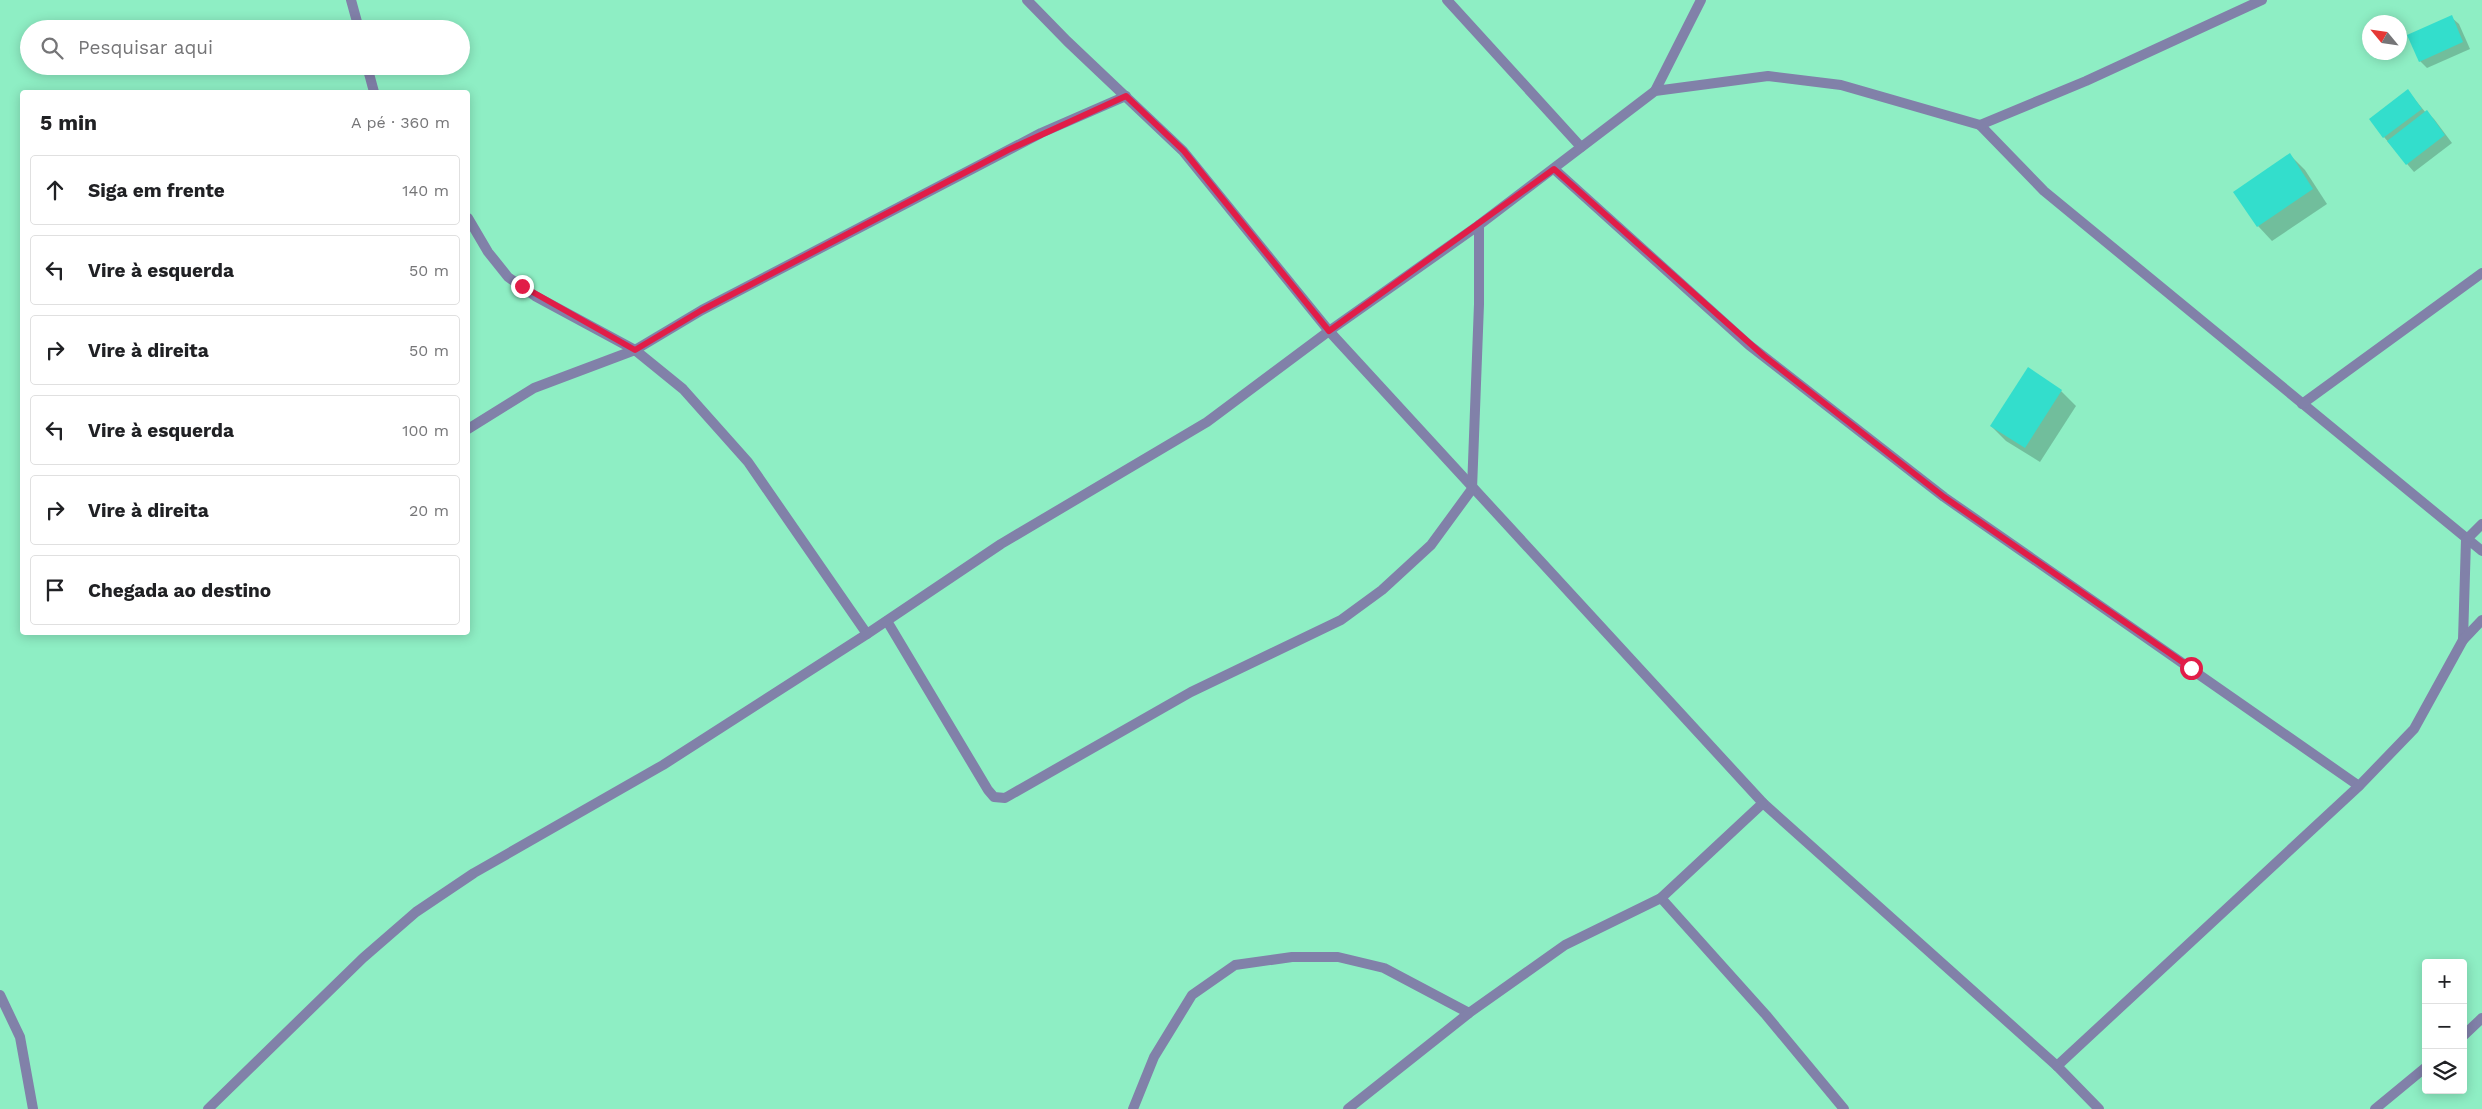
<!DOCTYPE html>
<html lang="pt">
<meta charset="utf-8">
<style>
body{margin:0;font-family:"Work Sans",sans-serif;background:#f6f6f6;color:#202124}
.controls{position:absolute;right:15px;bottom:15px;display:grid;overflow:hidden;border-radius:5px;box-shadow:0 2px 12px #0003}
.controls button{width:45px;height:45px;display:grid;place-items:center;padding:0;border:0;border-bottom:1px solid #e0e0e0;background:#fff;color:#202124;font:25px sans-serif}
.compass{position:absolute;left:2362px;top:15px;width:45px;height:45px;border-radius:50%;background:#fff;box-shadow:0 2px 12px #0003;rotate:299deg}
.stop{position:absolute;width:15px;height:15px;margin:-11px;border:4px solid #e11d48;border-radius:50%;background:#fff}
.stop.end{background:#e11d48;border-color:#fff;box-shadow:0 1px 5px #0008}
.list{margin:0;padding:0;list-style:none}
h2{display:flex;justify-content:space-between;align-items:center;height:65px;margin:0;padding:0 20px;font-size:21px}
h2 small{font-size:16px;font-weight:400;color:#757577}
.list li{display:grid;grid-template-columns:32px 1fr auto;gap:15px;align-items:center;box-sizing:border-box;height:70px;margin:0 10px 10px;padding:0 10px;border:1px solid #e0e0e0;border-radius:5px}
.list b{display:block;font-size:19px;white-space:nowrap}
.list em{font-size:16px;font-style:normal;color:#757577}
.icon{flex:none;width:28px;height:28px;fill:none;stroke:currentColor;stroke-width:2;stroke-linecap:round;stroke-linejoin:round}
.map{position:relative;flex:none;width:2482px;height:1109px;overflow:hidden}
.search{position:absolute;background:#fff;box-shadow:0 2px 12px #0003;left:20px;top:20px;width:450px;height:55px;display:flex;align-items:center;gap:12px;box-sizing:border-box;padding:0 18px;border-radius:28px;color:#757577;font-size:19px}
.panel{position:absolute;background:#fff;box-shadow:0 2px 12px #0003;left:20px;top:90px;width:450px;height:545px;border-radius:5px}
.map>svg:first-child{display:block}
</style>
<div class="map">
<svg width="2482" height="1109" viewBox="0 0 2482 1109">
<rect width="100%" height="100%" fill="#8eeec4"/>
<!-- shadow -->
<g fill="#0003">
<path d="M 2451,17 L 2459,24 L 2470,49 L 2427,68 L 2420,61 Z"/>
<path d="M 2408,91 L 2426,113 L 2427,112 L 2434,119 L 2452,143 L 2414,172 L 2384,137 Z"/>
<path d="M 2290,155 L 2305,170 L 2327,204 L 2272,241 L 2258,226 Z"/>
<path d="M 2061,391 L 2076,406 L 2040,462 L 2006,441 L 1991,426 Z"/>
</g>
<!-- building -->
<g fill="#33decc">
<path d="M 2452,15 L 2463,42 L 2419,62 L 2407,35 Z"/>
<path d="M 2408,89 L 2422,109 L 2383,138 L 2369,119 Z"/>
<path d="M 2427,110 L 2445,135 L 2406,165 L 2387,141 Z"/>
<path d="M 2290,153 L 2313,189 L 2257,227 L 2233,192 Z"/>
<path d="M 2028,367 L 2062,390 L 2025,448 L 1990,426 Z"/>
</g>
<g fill="none" stroke-linecap="round" stroke-linejoin="round">
<!-- street -->
<g stroke="#8181a9" stroke-width="10">
<path d="M 351,0 L 359,29"/>
<path d="M 1027,0 L 1067,41 L 1183,151 L 1329,331 L 1763,803 L 2057,1066 L 2099,1109"/>
<path d="M 1447,0 L 1581,147"/>
<path d="M 367,66 L 374,92"/>
<path d="M 1655,91 L 1701,0"/>
<path d="M 1980,125 L 2044,191 L 2482,551"/>
<path d="M 1554,169 L 1749,345 L 1944,497 L 2359,786"/>
<path d="M 468,218 L 488,252 L 508,277 L 535,296 L 635,350 L 683,389 L 748,462 L 867,634"/>
<path d="M 2302,404 L 2482,273"/>
<path d="M 468,429 L 534,388 L 635,350 L 702,310 L 1041,133 L 1126,96"/>
<path d="M 887,621 L 988,790 L 994,797 L 1005,798 L 1191,692 L 1341,620 L 1382,590 L 1431,545 L 1472,489 L 1479,304 L 1479,225"/>
<path d="M 2463,640 L 2466,540 L 2482,524"/>
<path d="M 1661,898 L 1766,1015 L 1844,1109"/>
<path d="M 0,995 L 20,1037 L 33,1109"/>
<path d="M 2463,1036 L 2482,1018"/>
<path d="M 2057,1066 L 2359,786 L 2414,729 L 2463,640 L 2482,620"/>
<path d="M 208,1109 L 363,958 L 416,912 L 474,873 L 663,765 L 867,634 L 1001,544 L 1207,422 L 1329,331 L 1479,225 L 1655,91 L 1768,76 L 1841,85 L 1980,125 L 2086,81 L 2262,0"/>
<path d="M 1133,1109 L 1154,1057 L 1192,995 L 1235,965 L 1292,957 L 1338,957 L 1384,968 L 1469,1013"/>
<path d="M 1348,1109 L 1469,1013 L 1565,945 L 1661,898 L 1763,803"/>
<path d="M 2375,1109 L 2426,1067"/>
</g>
</g>
<g fill="none" stroke-linecap="round" stroke-linejoin="round">
<!-- route -->
<path stroke="#e11d48" stroke-width="6" d="M 522,286 L 635,350 L 702,310 L 1008,150 L 1126,96 L 1184,151 L 1329,331 L 1554,169 L 1764,356 L 1944,497 L 2191,668"/>
</g>
</svg>
<div class="controls">
<button>+</button>
<button>−</button>
<button><svg class="icon" aria-label="layers" viewBox="0 0 24 24"><path d="M12 4l9 5-9 5-9-5zM3 14l9 5 9-5"/></svg></button>
</div>
<svg class="compass" viewBox="-18 -18 36 36"><path d="M0-13l5 13h-10z" fill="#e53935"/><path d="M0 13l5-13h-10z" fill="#757577"/></svg>
<div class="stop" style="left:2191px;top:668px"></div>
<div class="stop end" style="left:522px;top:286px"></div>
<div class="search"><svg class="icon" aria-label="search" viewBox="0 0 24 24"><circle cx="10" cy="10" r="6"/><path d="M15 15l6 6"/></svg>Pesquisar aqui</div>
<section class="panel">
<h2>5 min<small>A pé · 360 m</small></h2>
<ul class="list">
<li><svg class="icon" aria-label="ahead" viewBox="0 0 24 24"><path d="M12 20V5M6 11l6-6 6 6"/></svg><div><b>Siga em frente</b></div><em>140 m</em></li>
<li><svg class="icon" aria-label="left" viewBox="0 0 24 24"><path d="M17 20v-9H6M10 6l-5 5 5 5"/></svg><div><b>Vire à esquerda</b></div><em>50 m</em></li>
<li><svg class="icon" aria-label="right" viewBox="0 0 24 24"><path d="M7 20v-9h11M14 6l5 5-5 5"/></svg><div><b>Vire à direita</b></div><em>50 m</em></li>
<li><svg class="icon" aria-label="left" viewBox="0 0 24 24"><path d="M17 20v-9H6M10 6l-5 5 5 5"/></svg><div><b>Vire à esquerda</b></div><em>100 m</em></li>
<li><svg class="icon" aria-label="right" viewBox="0 0 24 24"><path d="M7 20v-9h11M14 6l5 5-5 5"/></svg><div><b>Vire à direita</b></div><em>20 m</em></li>
<li><svg class="icon" aria-label="arrive" viewBox="0 0 24 24"><path d="M6 21V4h12l-3 4 3 4H6"/></svg><div><b>Chegada ao destino</b></div></li>
</ul>
</section>
</div>
